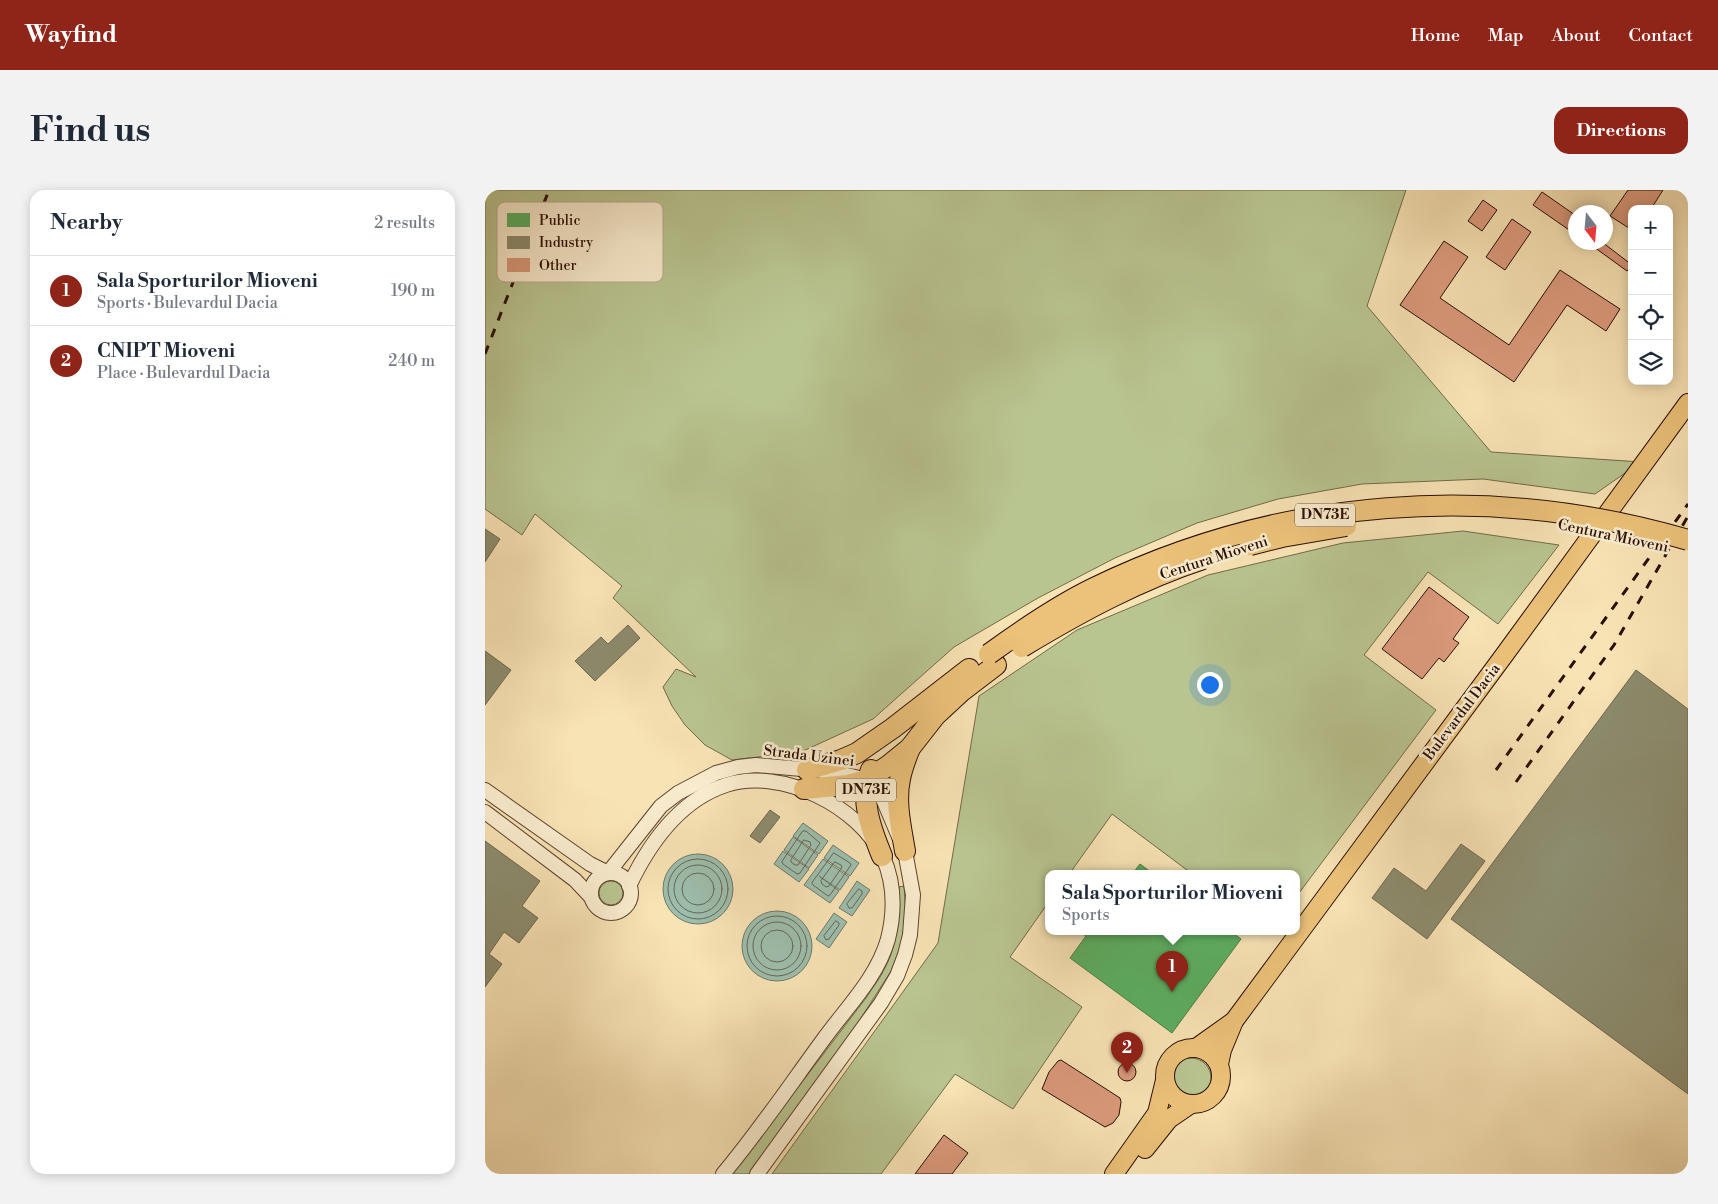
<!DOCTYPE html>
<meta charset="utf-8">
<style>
body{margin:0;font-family:"Libre Bodoni",serif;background:#f2f2f3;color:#1f2937}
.controls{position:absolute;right:15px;top:15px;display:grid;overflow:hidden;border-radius:10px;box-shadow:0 2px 12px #0003}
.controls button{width:45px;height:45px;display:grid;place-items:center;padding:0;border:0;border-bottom:1px solid #e0e1e3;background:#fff;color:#1f2937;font:25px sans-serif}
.compass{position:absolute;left:1083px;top:15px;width:45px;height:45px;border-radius:50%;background:#fff;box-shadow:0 2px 12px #0003;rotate:164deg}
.you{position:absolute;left:724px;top:494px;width:18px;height:18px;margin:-12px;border:4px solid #fff;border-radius:50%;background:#1a73e8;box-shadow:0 0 0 8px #1a73e833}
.badge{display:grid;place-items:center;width:32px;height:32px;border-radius:50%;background:#8f2418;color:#fff;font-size:16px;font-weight:700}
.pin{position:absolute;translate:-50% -41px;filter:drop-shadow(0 1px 2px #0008)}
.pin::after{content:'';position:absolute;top:26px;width:18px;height:15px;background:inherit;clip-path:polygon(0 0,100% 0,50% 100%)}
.popup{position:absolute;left:560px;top:680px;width:255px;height:65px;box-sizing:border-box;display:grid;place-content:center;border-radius:10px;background:#fff;filter:drop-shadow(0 1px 4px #0005);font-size:16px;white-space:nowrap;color:#747a83}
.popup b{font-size:19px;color:#1f2937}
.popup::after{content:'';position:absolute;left:50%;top:100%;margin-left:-10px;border:10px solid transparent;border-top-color:#fff}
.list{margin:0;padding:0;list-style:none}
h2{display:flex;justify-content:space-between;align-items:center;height:65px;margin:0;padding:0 20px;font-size:21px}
h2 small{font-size:16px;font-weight:400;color:#747a83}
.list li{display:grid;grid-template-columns:32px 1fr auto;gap:15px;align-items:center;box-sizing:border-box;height:70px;padding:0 20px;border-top:1px solid #e0e1e3}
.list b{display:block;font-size:19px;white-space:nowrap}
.list p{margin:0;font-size:16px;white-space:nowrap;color:#747a83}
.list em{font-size:16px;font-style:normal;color:#747a83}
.icon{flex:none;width:28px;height:28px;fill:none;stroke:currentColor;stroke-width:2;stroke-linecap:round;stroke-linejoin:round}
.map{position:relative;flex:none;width:1203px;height:984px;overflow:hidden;border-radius:15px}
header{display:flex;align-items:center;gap:30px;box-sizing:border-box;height:70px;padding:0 25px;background:#8f2418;color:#fff}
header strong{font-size:24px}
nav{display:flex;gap:28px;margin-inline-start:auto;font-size:18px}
.intro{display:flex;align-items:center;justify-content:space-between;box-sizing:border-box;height:120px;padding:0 30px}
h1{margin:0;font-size:35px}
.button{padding:12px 22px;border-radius:15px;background:#8f2418;color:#fff;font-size:18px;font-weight:700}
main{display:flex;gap:30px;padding:0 30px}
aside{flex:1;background:#fff;border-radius:15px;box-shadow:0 2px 12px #0003}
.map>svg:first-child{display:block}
</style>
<header>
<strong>Wayfind</strong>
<nav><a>Home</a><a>Map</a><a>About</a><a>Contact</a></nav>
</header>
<div class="intro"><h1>Find us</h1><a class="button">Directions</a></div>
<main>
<aside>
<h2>Nearby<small>2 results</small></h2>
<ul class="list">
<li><span class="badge">1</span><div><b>Sala Sporturilor Mioveni</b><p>Sports · Bulevardul Dacia</p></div><em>190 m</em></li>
<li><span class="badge">2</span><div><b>CNIPT Mioveni</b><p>Place · Bulevardul Dacia</p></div><em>240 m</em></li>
</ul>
</aside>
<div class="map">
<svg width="1203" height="984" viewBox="0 0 1203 984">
<rect width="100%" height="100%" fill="#f8e3b5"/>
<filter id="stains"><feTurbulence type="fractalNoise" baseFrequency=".004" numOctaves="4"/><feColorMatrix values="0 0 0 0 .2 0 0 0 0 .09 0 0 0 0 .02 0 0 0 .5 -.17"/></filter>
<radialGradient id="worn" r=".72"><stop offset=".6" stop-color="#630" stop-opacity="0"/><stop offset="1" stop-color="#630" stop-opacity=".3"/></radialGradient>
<!-- green -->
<g fill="#b9c591" stroke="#726a48">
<path d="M 0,0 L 921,0 L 882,116 L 1006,262 L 1156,272 L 1110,304 L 998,289 L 877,294 L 793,309 L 712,333 L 630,368 L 553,408 L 469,457 L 388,529 L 316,562 L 247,570 L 220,555 L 200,535 L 187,516 L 178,497 L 191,479 L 211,487 L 128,408 L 137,396 L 50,324 L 37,345 L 0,319 Z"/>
<path d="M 978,341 L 1074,355 L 1013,434 L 943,382 L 879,465 L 951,520 L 811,707 L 811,683 L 706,683 L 627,624 L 585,683 L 563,683 L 563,713 L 525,767 L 597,817 L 528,919 L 470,884 L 396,984 L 287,984 L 453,753 L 494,506 L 592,440 L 723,385 L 858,353 Z"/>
<circle cx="126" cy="703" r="12"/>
<path d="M 419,696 L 421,725 L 416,755 L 406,781 L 362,850 L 264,984 L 247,984 L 381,808 C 387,798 395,789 400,778 C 413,753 414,725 414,697 Z"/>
<circle cx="706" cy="888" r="20"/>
</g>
<!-- water -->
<g fill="#9dbead" stroke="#6f7868">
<path d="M 318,633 L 343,651 L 334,664 L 308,646 Z"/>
<path d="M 308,647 L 333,665 L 324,678 L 299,660 Z"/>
<path d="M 348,655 L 374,673 L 365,686 L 339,668 Z"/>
<path d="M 298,661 L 324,679 L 314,692 L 289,674 Z"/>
<circle cx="213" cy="699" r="35"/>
<path d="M 338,669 L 364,687 L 355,700 L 334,686 L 354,701 L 345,713 L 319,695 Z"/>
<path d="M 372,691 L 385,700 L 367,726 L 354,718 Z"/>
<circle cx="292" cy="756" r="35"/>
<path d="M 349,723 L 362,732 L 344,758 L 331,749 Z"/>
</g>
<!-- public -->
<g fill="#5aae61" stroke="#4c7e44">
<path d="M 655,674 L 667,683 L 648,683 Z"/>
<path d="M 594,741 L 745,741 L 756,749 L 687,843 L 585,768 L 601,746 Z"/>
</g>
<!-- industry -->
<g fill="#8c8c6e" stroke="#6f664d">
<path d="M 0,339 L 15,349 L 0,372 Z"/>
<path d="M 143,435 L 155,448 L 110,491 L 90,471 L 116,447 L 123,454 Z"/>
<path d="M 0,461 L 26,480 L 0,515 Z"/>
<path d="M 1151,480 L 1203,519 L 1203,904 L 966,729 Z"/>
<path d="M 285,620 L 295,627 L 275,653 L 265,646 Z"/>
<path d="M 0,651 L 55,691 L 37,716 L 53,728 L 34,753 L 19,742 L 4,764 L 17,774 L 0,797 Z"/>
<path d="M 976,654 L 1000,671 L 942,749 L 887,708 L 909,678 L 941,701 Z"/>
</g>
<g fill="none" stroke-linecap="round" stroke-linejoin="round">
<!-- shore -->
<g stroke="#646656" stroke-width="1">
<path d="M 318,641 L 321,641 L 335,653 L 315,683 L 312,684 L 298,674 L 297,672 Z"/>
<path d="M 319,650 L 325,652 L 326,655 L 313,675 L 310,675 L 306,672 L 306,670 Z"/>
<path d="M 349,663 L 365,673 L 366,675 L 345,705 L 343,706 L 328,695 L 327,693 Z"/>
<circle cx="213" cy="699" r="30"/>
<path d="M 350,672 L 356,675 L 357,677 L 344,696 L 341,697 L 337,694 L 336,691 Z"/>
<circle cx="213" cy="699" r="24"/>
<circle cx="213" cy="699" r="16"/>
<path d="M 374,699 L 377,701 L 377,704 L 367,718 L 364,718 L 362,714 Z"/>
<circle cx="292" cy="756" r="30"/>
<path d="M 351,731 L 354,733 L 354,735 L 344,749 L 341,750 L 339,746 Z"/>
<circle cx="292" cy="756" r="24"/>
<circle cx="292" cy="756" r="16"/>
</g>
</g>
<!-- building -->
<g fill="#db9a7c" stroke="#2a0e00">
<path d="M 1143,0 L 1178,0 L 1166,19 L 1147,19 L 1147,40 L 1125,26 Z"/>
<path d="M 1057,2 L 1090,25 L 1090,44 L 1048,15 Z"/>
<path d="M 998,10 L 1012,20 L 997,41 L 983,31 Z"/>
<path d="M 1027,29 L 1046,42 L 1020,80 L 1001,67 Z"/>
<path d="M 959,51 L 983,67 L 955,108 L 1024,155 L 1075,80 L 1135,119 L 1121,141 L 1082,115 L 1029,192 L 915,115 Z"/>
<path d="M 1102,52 L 1117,52 L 1147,75 L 1142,81 Z"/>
<path d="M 944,397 L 984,427 L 968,449 L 974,453 L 959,472 L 954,468 L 937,489 L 897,459 Z"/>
<path d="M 576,870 L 635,908 L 636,912 L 634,925 L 628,933 L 620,937 L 557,899 L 564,882 L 573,871 Z"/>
<circle cx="642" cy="882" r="9"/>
<path d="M 459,945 L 483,963 L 467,984 L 430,984 Z"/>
</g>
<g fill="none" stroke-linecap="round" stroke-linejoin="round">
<defs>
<g id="minor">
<path d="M 0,600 L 105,674 L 123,683 L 176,616 L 193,603 L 231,583 L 253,577 L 271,575 L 350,582 L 382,590 L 398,609 L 420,661 L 428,705 L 425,745 L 420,765 L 412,786 L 396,813 L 272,984"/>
<path d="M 0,622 L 90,690 L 106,707"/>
<circle cx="126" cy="703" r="20"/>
<path d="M 144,696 C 164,654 195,610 241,595 C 296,577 374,616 398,667 C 410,694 410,721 403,749 C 392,788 361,818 338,850 C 305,895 274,941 238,984"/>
</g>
<g id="major">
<circle cx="708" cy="886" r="28"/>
<path d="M 711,858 L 749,831"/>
<path d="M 734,874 L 737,860 L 749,831 L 1020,464 L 1203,213"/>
<path d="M 660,959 L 684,929 L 706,914"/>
<path d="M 629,984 L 672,923 L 680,890"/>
</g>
<g id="highway">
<path d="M 322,580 L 356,570 L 372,563 L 408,538 L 484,479"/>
<path d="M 386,580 C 374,608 386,639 397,666"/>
<path d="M 319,599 L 363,595 L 382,590 L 404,575 L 425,558 L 450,526 L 477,501 L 511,475"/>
<path d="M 420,661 C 416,637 410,612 415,589 C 417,578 421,568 425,558"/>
</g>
</defs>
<!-- minor casing -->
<use href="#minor" stroke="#5e432d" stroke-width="16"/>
<!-- major casing -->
<use href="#major" stroke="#2a0e00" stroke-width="20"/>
<!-- highway casing -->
<use href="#highway" stroke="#2a0e00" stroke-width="22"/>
<!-- minor -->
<use href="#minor" stroke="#faedcf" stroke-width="14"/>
<!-- major -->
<use href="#major" stroke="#ecc27a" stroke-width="18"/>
<!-- highway -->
<use href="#highway" stroke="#ecc27a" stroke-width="20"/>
<!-- rail -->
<g stroke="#2a0e00" stroke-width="3" stroke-dasharray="9 9" stroke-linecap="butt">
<path d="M 0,164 L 64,0"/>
<path d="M 1011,580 L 1203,314"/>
<path d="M 1031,592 L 1129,455 L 1203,326"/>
</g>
<defs>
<g id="highway-bridge">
<path d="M 765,355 L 797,347 L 861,336"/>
<path d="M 537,457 C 595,422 654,390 718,369"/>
<path d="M 504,464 C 537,440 572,416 609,398 C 796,307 1005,292 1203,350"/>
</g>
</defs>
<!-- highway-bridge casing -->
<use href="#highway-bridge" stroke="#2a0e00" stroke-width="22" stroke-linecap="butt"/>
<!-- highway-bridge -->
<use href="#highway-bridge" stroke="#ecc27a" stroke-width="20"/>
</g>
<g text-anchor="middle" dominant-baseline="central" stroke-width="5" stroke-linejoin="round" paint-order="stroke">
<!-- shield labels -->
<g fill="#faedcf" stroke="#68513e" stroke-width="1">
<rect x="810" y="313.5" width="60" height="23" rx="4"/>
<rect x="351" y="588.5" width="60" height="23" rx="4"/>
</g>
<g font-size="14" font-weight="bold" fill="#2a0e00">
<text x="840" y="325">DN73E</text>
<text x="381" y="600">DN73E</text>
</g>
<!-- street labels -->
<g font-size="15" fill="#2a0e00" stroke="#faedcf">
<text transform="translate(1128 346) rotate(12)">Centura Mioveni</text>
<text transform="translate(729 368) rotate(-18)">Centura Mioveni</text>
<text transform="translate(977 522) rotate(-53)">Bulevardul Dacia</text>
<text transform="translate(324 566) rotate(7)">Strada Uzinei</text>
</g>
</g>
<!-- legend -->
<rect x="12" y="12" width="166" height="80" rx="8" fill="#faedcf" stroke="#bcaa91" stroke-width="1"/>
<rect x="22" y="23" width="23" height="14" fill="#5aae61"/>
<rect x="22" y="46" width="23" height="13" fill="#8c8c6e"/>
<rect x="22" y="68" width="23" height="14" fill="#db9a7c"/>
<g font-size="14" fill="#2a0e00">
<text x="54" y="35">Public</text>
<text x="54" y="57">Industry</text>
<text x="54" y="80">Other</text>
</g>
<rect width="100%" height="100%" filter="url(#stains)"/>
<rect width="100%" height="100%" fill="url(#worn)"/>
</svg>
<div class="controls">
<button>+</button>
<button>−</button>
<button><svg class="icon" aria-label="locate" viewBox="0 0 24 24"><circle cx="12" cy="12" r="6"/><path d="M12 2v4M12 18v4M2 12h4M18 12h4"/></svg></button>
<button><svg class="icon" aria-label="layers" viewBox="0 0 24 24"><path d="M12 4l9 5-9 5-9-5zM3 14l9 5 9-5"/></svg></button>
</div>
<svg class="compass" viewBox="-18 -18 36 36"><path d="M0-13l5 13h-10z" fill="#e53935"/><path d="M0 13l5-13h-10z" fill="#747a83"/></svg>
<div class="you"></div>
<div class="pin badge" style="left:687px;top:802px">1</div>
<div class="popup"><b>Sala Sporturilor Mioveni</b>Sports</div>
<div class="pin badge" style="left:642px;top:883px">2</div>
</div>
</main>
